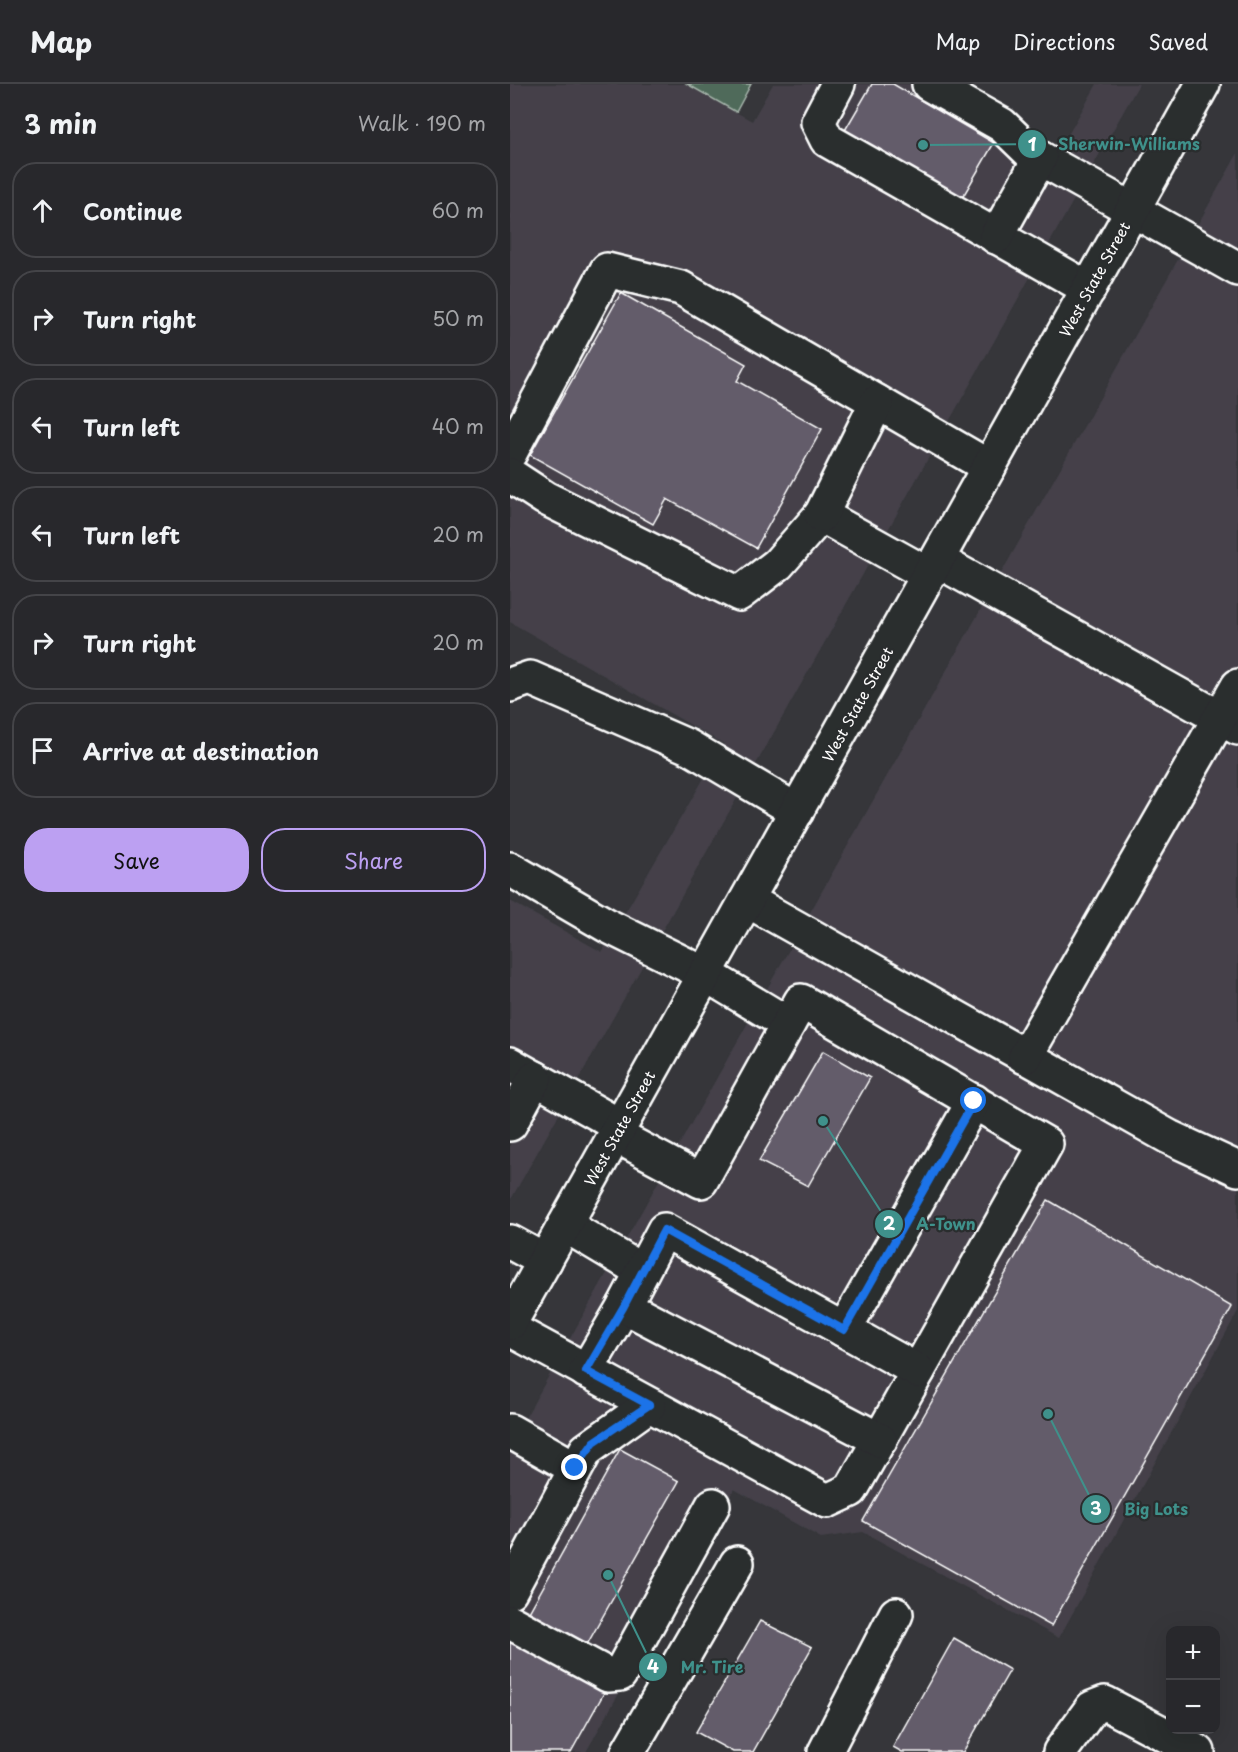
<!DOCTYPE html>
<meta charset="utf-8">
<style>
body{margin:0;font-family:"Playpen Sans",sans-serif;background:#343438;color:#f1f3f6}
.controls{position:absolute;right:18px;bottom:18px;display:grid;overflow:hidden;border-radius:12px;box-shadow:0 6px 24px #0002}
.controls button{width:54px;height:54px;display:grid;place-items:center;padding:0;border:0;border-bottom:2px solid #444448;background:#28282c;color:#f1f3f6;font:30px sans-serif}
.stop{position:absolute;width:18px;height:18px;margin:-14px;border:4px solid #1a73e8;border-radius:50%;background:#fff}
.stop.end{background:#1a73e8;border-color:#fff;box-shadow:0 2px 6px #0008}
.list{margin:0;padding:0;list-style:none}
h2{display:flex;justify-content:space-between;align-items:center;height:78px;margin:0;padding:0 24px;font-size:26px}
h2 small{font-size:20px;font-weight:400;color:#a5a6a9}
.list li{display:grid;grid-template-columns:39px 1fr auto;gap:18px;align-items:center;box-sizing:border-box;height:96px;margin:0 12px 12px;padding:0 12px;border:2px solid #444448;border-radius:24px}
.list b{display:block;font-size:22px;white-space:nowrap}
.list em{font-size:20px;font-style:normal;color:#a5a6a9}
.actions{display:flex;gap:12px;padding:18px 24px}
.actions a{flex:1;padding:14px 0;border:2px solid #bca0f2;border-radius:24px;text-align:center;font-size:21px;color:#bca0f2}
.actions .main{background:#bca0f2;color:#111}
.icon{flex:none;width:33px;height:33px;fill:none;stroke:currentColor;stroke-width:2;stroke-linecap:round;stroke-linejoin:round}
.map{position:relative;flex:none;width:728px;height:1668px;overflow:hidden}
header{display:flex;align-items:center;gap:36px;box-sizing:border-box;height:84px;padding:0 30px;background:#28282c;border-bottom:2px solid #444448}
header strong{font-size:28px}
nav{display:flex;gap:33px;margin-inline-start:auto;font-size:21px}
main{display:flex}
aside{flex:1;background:#28282c}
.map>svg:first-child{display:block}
</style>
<header>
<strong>Map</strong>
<nav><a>Map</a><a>Directions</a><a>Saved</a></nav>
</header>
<main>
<aside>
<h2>3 min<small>Walk · 190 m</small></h2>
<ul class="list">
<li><svg class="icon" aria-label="ahead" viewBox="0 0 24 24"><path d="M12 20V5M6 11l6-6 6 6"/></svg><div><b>Continue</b></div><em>60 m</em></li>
<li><svg class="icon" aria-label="right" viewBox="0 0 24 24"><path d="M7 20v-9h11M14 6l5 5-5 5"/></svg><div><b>Turn right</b></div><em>50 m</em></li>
<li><svg class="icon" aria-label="left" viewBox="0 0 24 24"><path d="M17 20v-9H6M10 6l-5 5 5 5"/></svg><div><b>Turn left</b></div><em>40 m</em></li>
<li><svg class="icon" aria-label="left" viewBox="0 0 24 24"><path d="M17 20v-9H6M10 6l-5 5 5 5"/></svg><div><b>Turn left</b></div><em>20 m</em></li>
<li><svg class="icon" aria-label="right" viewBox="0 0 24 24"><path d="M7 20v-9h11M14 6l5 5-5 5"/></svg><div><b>Turn right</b></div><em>20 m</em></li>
<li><svg class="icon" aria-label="arrive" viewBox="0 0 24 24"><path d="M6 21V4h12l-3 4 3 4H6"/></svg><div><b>Arrive at destination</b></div></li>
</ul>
<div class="actions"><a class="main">Save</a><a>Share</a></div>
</aside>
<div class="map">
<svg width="728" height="1668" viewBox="0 0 728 1668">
<rect width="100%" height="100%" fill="#36363a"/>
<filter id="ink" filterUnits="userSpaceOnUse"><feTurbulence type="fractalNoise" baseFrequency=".0167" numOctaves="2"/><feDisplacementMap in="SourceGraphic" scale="12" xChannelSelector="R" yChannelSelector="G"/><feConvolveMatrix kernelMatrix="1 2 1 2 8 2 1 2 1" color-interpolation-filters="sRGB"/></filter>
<g filter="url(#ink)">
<!-- built -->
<g fill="#444149">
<path d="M 0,0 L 175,0 L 242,37 L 263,0 L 437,0 L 550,65 L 587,0 L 629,0 L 0,1117 L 0,817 L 92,868 L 214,660 L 0,538 Z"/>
<path d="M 728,69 L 728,1227 L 549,1554 L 353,1448 L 311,1454 L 224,1405 L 76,1668 L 0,1668 L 0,1361 Z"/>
</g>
<!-- green -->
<path fill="#4f6b5a" stroke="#a7b5ac" stroke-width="1.5" d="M 177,0 L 241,0 L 226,28 Z"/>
<!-- building -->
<g fill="#645b6b" stroke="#fff" stroke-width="1.5">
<path d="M 362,0 L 383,0 L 484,59 L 448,121 L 331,53 Z"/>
<path d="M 111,209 L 236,280 L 227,297 L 312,345 L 246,464 L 157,415 L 143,440 L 20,371 Z"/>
<path d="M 313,967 L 360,994 L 298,1102 L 249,1077 Z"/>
<path d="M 538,1116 L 722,1223 L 541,1542 L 353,1437 Z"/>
<path d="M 110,1365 L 169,1397 L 75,1564 L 17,1532 Z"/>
<path d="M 250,1537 L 302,1563 L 243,1668 L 223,1668 L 186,1648 Z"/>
<path d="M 0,1554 L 95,1607 L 61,1668 L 0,1668 Z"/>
<path d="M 444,1554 L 500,1586 L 453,1668 L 392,1668 L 383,1663 Z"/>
</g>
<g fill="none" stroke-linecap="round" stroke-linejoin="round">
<defs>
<g id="minor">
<path d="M 328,0 L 308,38 L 317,56 L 579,205"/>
<path d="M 419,0 L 492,41 L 521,69 L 728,185"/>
<path d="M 486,153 L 530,74"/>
<path d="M 0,369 L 97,186 L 171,204 L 479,383"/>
<path d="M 0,391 L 35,414 L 229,510 L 268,480 L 311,431 L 419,491"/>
<path d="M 311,431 L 367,318"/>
<path d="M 427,476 L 728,644"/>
<path d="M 0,601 L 20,594 L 179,663 L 287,727"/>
<path d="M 0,785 L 98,842 L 195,890 L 278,940"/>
<path d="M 237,816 L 659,1053 L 728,1085"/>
<path d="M 515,973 L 728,602"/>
<path d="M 0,980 L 110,1042"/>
<path d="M 0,1040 L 25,994"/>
<path d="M 55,1141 L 132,1187"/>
<path d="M 0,1158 L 35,1177"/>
<path d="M 0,1245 L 317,1417 L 341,1406 L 536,1060 L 291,917 L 191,1097 L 105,1051"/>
<path d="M 334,1246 L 464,1017"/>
<path d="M 76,1287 L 114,1222"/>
<path d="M 0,1347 L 65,1384"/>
<path d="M 370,1356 L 114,1222 L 154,1146 L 408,1287"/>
<path d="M 0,1507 L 76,1366 L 139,1321"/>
<path d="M 0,1538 L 98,1591 L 110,1590 L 203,1421"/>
<path d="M 118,1668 L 227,1479"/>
<path d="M 315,1668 L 386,1530"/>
<path d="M 550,1668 L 582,1624 L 595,1619 L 688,1668"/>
</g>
<path id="highway" d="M 0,1239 L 693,0"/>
</defs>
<!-- minor casing -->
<use href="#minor" stroke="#fff" stroke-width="38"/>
<!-- highway casing -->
<use href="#highway" stroke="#fff" stroke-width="38"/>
<!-- minor -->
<use href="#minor" stroke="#2a2d2e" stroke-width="33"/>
<!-- highway -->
<use href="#highway" stroke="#2a2d2e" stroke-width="33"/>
</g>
</g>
<g fill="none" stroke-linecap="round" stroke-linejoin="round" filter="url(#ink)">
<!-- route -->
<path stroke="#1a73e8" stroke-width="8" d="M 65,1384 L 84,1358 L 139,1321 L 76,1287 L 114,1222 L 154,1146 L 334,1246 L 464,1017"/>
</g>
<g text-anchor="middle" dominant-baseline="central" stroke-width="4.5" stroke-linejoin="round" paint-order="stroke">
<!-- street labels -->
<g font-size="15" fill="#fff" stroke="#2a2d2e">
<text transform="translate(584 195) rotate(-61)">West State Street</text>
<text transform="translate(347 620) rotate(-61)">West State Street</text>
<text transform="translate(109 1044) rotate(-61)">West State Street</text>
</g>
</g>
<!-- callouts -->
<path fill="none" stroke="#3f918b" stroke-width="2" d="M413 61L522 60M313 1037L379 1140M538 1330L586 1425M98 1491L143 1583"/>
<g fill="#3f918b" stroke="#2a2d2e" stroke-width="2">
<circle cx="413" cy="61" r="6"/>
<circle cx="313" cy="1037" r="6"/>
<circle cx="538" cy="1330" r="6"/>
<circle cx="98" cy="1491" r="6"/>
<circle cx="522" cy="60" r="15"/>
<circle cx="379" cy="1140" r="15"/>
<circle cx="586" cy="1425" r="15"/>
<circle cx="143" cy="1583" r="15"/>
</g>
<g font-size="18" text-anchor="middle" font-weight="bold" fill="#fff">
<text x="522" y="67">1</text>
<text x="379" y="1146">2</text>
<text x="586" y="1431">3</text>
<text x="143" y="1589">4</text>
</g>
<g font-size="16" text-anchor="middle" font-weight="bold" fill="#3f918b" stroke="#2a2d2e" stroke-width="4.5" stroke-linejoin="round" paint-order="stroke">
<text x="619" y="66">Sherwin-Williams</text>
<text x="436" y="1146">A-Town</text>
<text x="646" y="1431">Big Lots</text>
<text x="202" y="1589">Mr. Tire</text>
</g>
</svg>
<div class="controls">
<button>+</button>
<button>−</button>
</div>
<div class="stop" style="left:464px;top:1017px"></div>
<div class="stop end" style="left:65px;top:1384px"></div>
</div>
</main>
